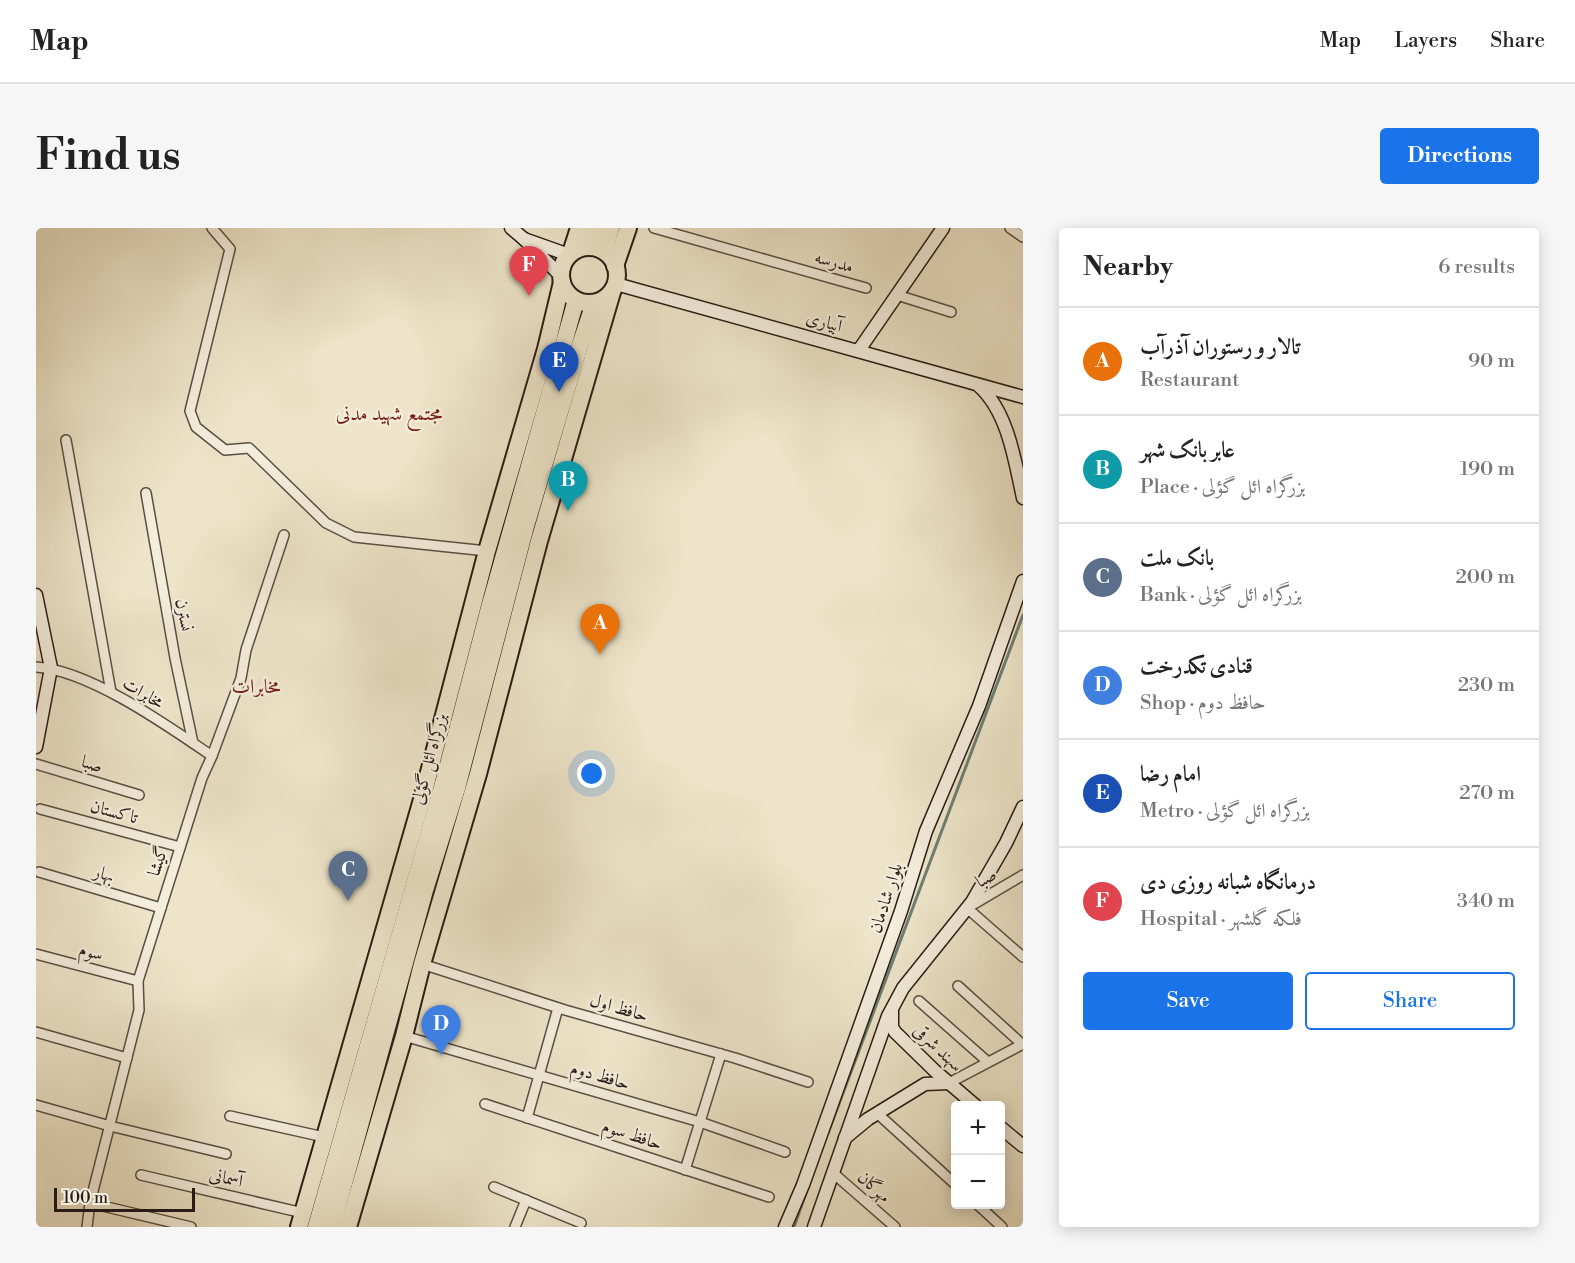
<!DOCTYPE html>
<meta charset="utf-8">
<style>
body{margin:0;font-family:"Libre Bodoni",Amiri,serif;background:#f6f6f6;color:#222}
.controls{position:absolute;right:18px;bottom:18px;display:grid;overflow:hidden;border-radius:6px;box-shadow:0 3px 15px #0003}
.controls button{width:54px;height:54px;display:grid;place-items:center;padding:0;border:0;border-bottom:2px solid #e0e0e0;background:#fff;color:#222;font:30px sans-serif}
.scale{position:absolute;left:18px;bottom:15px;width:141px;box-sizing:border-box;padding-left:6px;border:3px solid #2a1c15;border-top:0;font-size:16px;line-height:21px;white-space:nowrap;color:#2a1c15;-webkit-text-stroke:4px #f3eddc;paint-order:stroke}
.you{position:absolute;left:556px;top:546px;width:21px;height:21px;margin:-15px;border:4px solid #fff;border-radius:50%;background:#1a73e8;box-shadow:0 0 0 9px #1a73e833}
.badge{display:grid;place-items:center;width:39px;height:39px;border-radius:50%;background:#1a73e8;color:#fff;font-size:20px;font-weight:700}
.pin{position:absolute;translate:-50% -50px;filter:drop-shadow(0 2px 3px #0008)}
.pin::after{content:'';position:absolute;top:32px;width:21px;height:18px;background:inherit;clip-path:polygon(0 0,100% 0,50% 100%)}
.list{margin:0;padding:0;list-style:none}
h2{display:flex;justify-content:space-between;align-items:center;height:78px;margin:0;padding:0 24px;font-size:26px}
h2 small{font-size:20px;font-weight:400;color:#767676}
.list li{display:grid;grid-template-columns:39px 1fr auto;gap:18px;align-items:center;box-sizing:border-box;height:108px;padding:0 24px;border-top:2px solid #e0e0e0}
.list b{display:block;font-size:22px;white-space:nowrap}
.list p{margin:0;font-size:20px;white-space:nowrap;color:#767676}
.list em{font-size:20px;font-style:normal;color:#767676}
.actions{display:flex;gap:12px;padding:18px 24px}
.actions a{flex:1;padding:14px 0;border:2px solid #1a73e8;border-radius:6px;text-align:center;font-size:21px;color:#1a73e8}
.actions .main{background:#1a73e8;color:#fff}
.map{position:relative;flex:none;width:987px;height:999px;overflow:hidden;border-radius:6px}
header{display:flex;align-items:center;gap:36px;box-sizing:border-box;height:84px;padding:0 30px;background:#fff;border-bottom:2px solid #e0e0e0}
header strong{font-size:28px}
nav{display:flex;gap:33px;margin-inline-start:auto;font-size:21px}
.intro{display:flex;align-items:center;justify-content:space-between;box-sizing:border-box;height:144px;padding:0 36px}
h1{margin:0;font-size:42px}
.button{padding:15px 27px;border-radius:6px;background:#1a73e8;color:#fff;font-size:21px;font-weight:700}
main{display:flex;gap:36px;padding:0 36px}
aside{flex:1;background:#fff;border-radius:6px;box-shadow:0 3px 15px #0003}
.map>svg:first-child{display:block}
</style>
<header>
<strong>Map</strong>
<nav><a>Map</a><a>Layers</a><a>Share</a></nav>
</header>
<div class="intro"><h1>Find us</h1><a class="button">Directions</a></div>
<main>
<div class="map">
<svg width="987" height="999" viewBox="0 0 987 999">
<rect width="100%" height="100%" fill="#ede4c9"/>
<filter id="stains"><feTurbulence type="fractalNoise" baseFrequency=".00333" numOctaves="4"/><feColorMatrix values="0 0 0 0 .2 0 0 0 0 .09 0 0 0 0 .02 0 0 0 .5 -.17"/></filter>
<radialGradient id="worn" r=".72"><stop offset=".6" stop-color="#630" stop-opacity="0"/><stop offset="1" stop-color="#630" stop-opacity=".3"/></radialGradient>
<g fill="none" stroke-linecap="round" stroke-linejoin="round">
<!-- stream -->
<g stroke="#6d7e72" stroke-width="3">
<path d="M 792,905 L 987,387"/>
<path d="M 758,999 L 770,965"/>
</g>
<defs>
<g id="street">
<path d="M 176,0 L 194,21 L 154,183 L 160,199 L 189,222 L 213,220 L 290,295 L 318,309 L 451,323"/>
<path d="M 618,0 L 830,60"/>
<path d="M 974,0 L 987,9"/>
<path d="M 861,67 L 915,84"/>
<path d="M 30,212 L 75,464"/>
<path d="M 110,265 L 139,430 L 157,515"/>
<path d="M 0,439 C 53,442 132,498 176,528"/>
<path d="M 0,536 L 103,567"/>
<path d="M 4,581 L 144,619"/>
<path d="M 3,644 L 125,680"/>
<path d="M 987,647 L 931,680 L 987,729"/>
<path d="M 0,726 L 102,753"/>
<path d="M 386,736 L 529,782 L 699,830 L 772,854"/>
<path d="M 922,758 L 987,817"/>
<path d="M 883,773 L 952,834"/>
<path d="M 0,804 L 91,830"/>
<path d="M 368,808 L 664,894 L 749,924"/>
<path d="M 913,855 L 987,816"/>
<path d="M 449,876 L 733,969"/>
<path d="M 0,877 L 74,898 L 190,926"/>
<path d="M 842,886 L 920,957"/>
<path d="M 194,888 L 288,909"/>
<path d="M 491,890 L 522,780"/>
<path d="M 649,942 L 685,826"/>
<path d="M 796,944 L 859,999"/>
<path d="M 105,947 L 267,985"/>
<path d="M 458,959 L 545,995"/>
<path d="M 54,975 L 155,999"/>
<path d="M 941,976 L 966,999"/>
<path d="M 51,999 L 54,975 L 103,782 L 102,753 L 166,550 L 176,528 L 205,450 L 210,422 L 248,307"/>
<path d="M 479,999 L 490,972"/>
</g>
<g id="secondary">
<path d="M 475,0 L 488,11"/>
<path d="M 525,48 L 488,11 L 533,27"/>
<path d="M 580,56 L 987,169"/>
<path d="M 823,122 L 907,0"/>
<path d="M 943,158 C 972,184 979,233 987,270"/>
<path d="M 0,367 L 15,440 L 0,519"/>
<path d="M 856,783 L 856,799 L 859,804 L 899,843 L 940,878"/>
<path d="M 964,899 L 987,918"/>
<path d="M 809,910 L 832,891 L 889,856 L 913,855"/>
<path d="M 749,999 L 767,957 L 865,683 L 890,603 L 943,478 L 987,353"/>
<path d="M 778,999 L 852,788 L 867,760 L 936,674 L 970,615 L 987,579"/>
</g>
<g id="highway">
<path d="M 553,19 L 559,0"/>
<circle cx="553" cy="47" r="28"/>
<path d="M 568,23 L 575,0"/>
<path d="M 535,25 L 543,0"/>
<path d="M 579,38 L 592,0"/>
<path d="M 263,999 L 385,575 L 451,323 L 510,121 L 526,54"/>
<path d="M 280,999 L 408,552 L 453,380 L 540,72"/>
<path d="M 296,999 L 389,662 L 421,560 L 490,298 L 544,117 L 558,75"/>
<path d="M 312,999 L 368,808 L 386,736 L 442,546 L 503,313 L 576,64"/>
</g>
</defs>
<!-- street casing -->
<use href="#street" stroke="#5b4e42" stroke-width="12"/>
<!-- secondary casing -->
<use href="#secondary" stroke="#2a1c15" stroke-width="15"/>
<!-- highway casing -->
<use href="#highway" stroke="#2a1c15" stroke-width="20"/>
<!-- street -->
<use href="#street" stroke="#f3eddc" stroke-width="9"/>
<!-- secondary -->
<use href="#secondary" stroke="#f3eddc" stroke-width="12"/>
<!-- highway -->
<use href="#highway" stroke="#ede4c9" stroke-width="16"/>
</g>
<g text-anchor="middle" dominant-baseline="central" stroke-width="4.5" stroke-linejoin="round" paint-order="stroke">
<!-- street labels -->
<g font-size="18" fill="#2a1c15" stroke="#f3eddc">
<text transform="translate(798 34) rotate(16)">مدرسه</text>
<text transform="translate(788 94) rotate(15)">آبیاری</text>
<text transform="translate(148 387) rotate(80)">نسترن</text>
<text transform="translate(107 465) rotate(31)">مخابرات</text>
<text transform="translate(393 531) rotate(-75)">بزرگراه ائل گؤلی</text>
<text transform="translate(56 536) rotate(17)">صبا</text>
<text transform="translate(78 584) rotate(15)">تاکستان</text>
<text transform="translate(122 633) rotate(-72)">گیشا</text>
<text transform="translate(68 646) rotate(17)">بهار</text>
<text transform="translate(950 650) rotate(-30)">صبا</text>
<text transform="translate(850 670) rotate(-72)">بلوار شادمان</text>
<text transform="translate(55 724) rotate(15)">سوم</text>
<text transform="translate(583 780) rotate(16)">حافظ اول</text>
<text transform="translate(902 820) rotate(43)">سهند شرقی</text>
<text transform="translate(564 848) rotate(16)">حافظ دوم</text>
<text transform="translate(596 907) rotate(18)">حافظ سوم</text>
<text transform="translate(190 950) rotate(13)">آسمانی</text>
<text transform="translate(838 959) rotate(42)">مهرگان</text>
</g>
<!-- neighbourhood labels -->
<g font-size="20" fill="#7a1f14" stroke="#f3eddc">
<text x="353" y="186">مجتمع شهید مدنی</text>
<text x="220" y="459">مخابرات</text>
</g>
</g>
<rect width="100%" height="100%" filter="url(#stains)"/>
<rect width="100%" height="100%" fill="url(#worn)"/>
</svg>
<div class="controls">
<button>+</button>
<button>−</button>
</div>
<div class="scale">100 m</div>
<div class="you"></div>
<div class="pin badge" style="left:564px;top:426px;background:#e8710a">A</div>
<div class="pin badge" style="left:532px;top:283px;background:#0f9aa8">B</div>
<div class="pin badge" style="left:312px;top:673px;background:#5c6f8a">C</div>
<div class="pin badge" style="left:405px;top:827px;background:#3f7fe0">D</div>
<div class="pin badge" style="left:523px;top:164px;background:#1a4fb4">E</div>
<div class="pin badge" style="left:493px;top:68px;background:#e0444e">F</div>
</div>
<aside>
<h2>Nearby<small>6 results</small></h2>
<ul class="list">
<li><span class="badge" style="background:#e8710a">A</span><div><b>تالار و رستوران آذرآب</b><p>Restaurant</p></div><em>90 m</em></li>
<li><span class="badge" style="background:#0f9aa8">B</span><div><b>عابر بانک شهر</b><p>Place · بزرگراه ائل گؤلی</p></div><em>190 m</em></li>
<li><span class="badge" style="background:#5c6f8a">C</span><div><b>بانک ملت</b><p>Bank · بزرگراه ائل گؤلی</p></div><em>200 m</em></li>
<li><span class="badge" style="background:#3f7fe0">D</span><div><b>قنادی تکدرخت</b><p>Shop · حافظ دوم</p></div><em>230 m</em></li>
<li><span class="badge" style="background:#1a4fb4">E</span><div><b>امام رضا</b><p>Metro · بزرگراه ائل گؤلی</p></div><em>270 m</em></li>
<li><span class="badge" style="background:#e0444e">F</span><div><b>درمانگاه شبانه روزی دی</b><p>Hospital · فلکه گلشهر</p></div><em>340 m</em></li>
</ul>
<div class="actions"><a class="main">Save</a><a>Share</a></div>
</aside>
</main>
